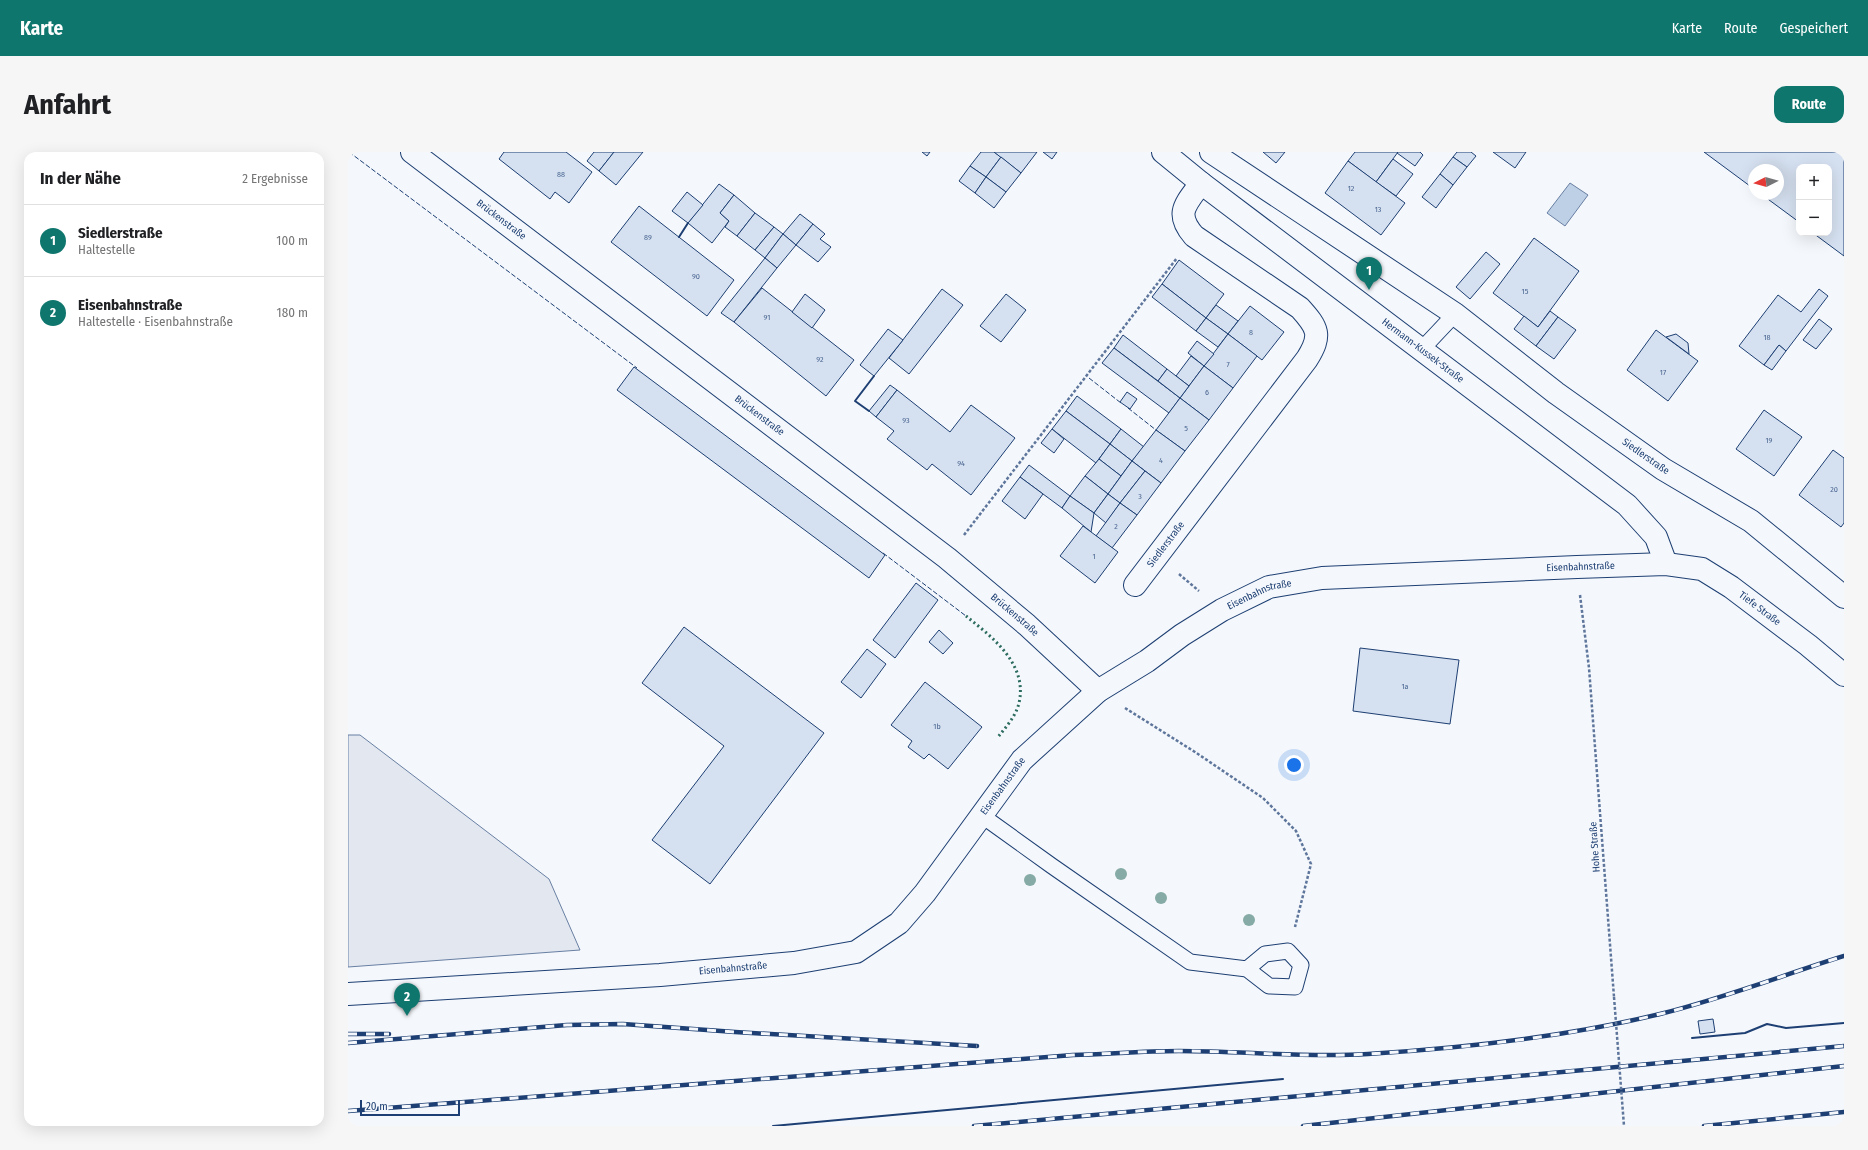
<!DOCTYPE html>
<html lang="de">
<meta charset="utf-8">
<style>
body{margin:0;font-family:"Fira Sans Condensed",sans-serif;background:#f6f6f6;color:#202124}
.controls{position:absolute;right:12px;top:12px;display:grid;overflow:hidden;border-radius:8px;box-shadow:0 4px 16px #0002}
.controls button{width:36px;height:36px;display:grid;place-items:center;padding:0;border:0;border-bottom:1px solid #e0e0e0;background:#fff;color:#202124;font:20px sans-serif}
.compass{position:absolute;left:1400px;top:12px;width:36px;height:36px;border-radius:50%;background:#fff;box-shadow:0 4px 16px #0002;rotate:264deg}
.scale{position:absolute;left:12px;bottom:10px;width:100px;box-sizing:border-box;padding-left:4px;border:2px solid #1d3f73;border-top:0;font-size:11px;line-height:14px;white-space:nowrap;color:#1d3f73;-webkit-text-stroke:3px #f4f7fb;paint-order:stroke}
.you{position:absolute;left:946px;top:613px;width:14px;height:14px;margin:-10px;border:3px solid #fff;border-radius:50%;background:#1a73e8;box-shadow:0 0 0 6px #1a73e833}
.badge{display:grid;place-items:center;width:26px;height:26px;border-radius:50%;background:#0f766e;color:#fff;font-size:13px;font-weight:700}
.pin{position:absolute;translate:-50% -33px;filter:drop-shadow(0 1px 2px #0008)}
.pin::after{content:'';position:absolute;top:21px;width:14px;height:12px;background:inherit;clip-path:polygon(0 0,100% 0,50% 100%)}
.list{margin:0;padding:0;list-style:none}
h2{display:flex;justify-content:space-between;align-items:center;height:52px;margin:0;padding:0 16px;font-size:17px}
h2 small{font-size:13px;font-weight:400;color:#757577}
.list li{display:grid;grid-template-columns:26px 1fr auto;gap:12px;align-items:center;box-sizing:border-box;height:72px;padding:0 16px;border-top:1px solid #e0e0e0}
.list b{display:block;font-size:15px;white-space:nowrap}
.list p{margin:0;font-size:13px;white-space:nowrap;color:#757577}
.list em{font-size:13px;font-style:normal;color:#757577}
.map{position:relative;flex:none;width:1496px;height:974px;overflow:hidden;border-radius:12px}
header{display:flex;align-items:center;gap:24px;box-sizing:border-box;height:56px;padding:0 20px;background:#0f766e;color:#fff}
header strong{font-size:19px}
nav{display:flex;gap:22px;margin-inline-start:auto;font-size:14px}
.intro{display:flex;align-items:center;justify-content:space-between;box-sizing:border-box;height:96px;padding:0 24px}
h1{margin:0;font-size:28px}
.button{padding:10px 18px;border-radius:12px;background:#0f766e;color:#fff;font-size:14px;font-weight:700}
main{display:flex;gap:24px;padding:0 24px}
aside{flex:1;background:#fff;border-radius:12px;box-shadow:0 4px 16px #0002}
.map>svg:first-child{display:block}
</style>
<header>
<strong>Karte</strong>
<nav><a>Karte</a><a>Route</a><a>Gespeichert</a></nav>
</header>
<div class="intro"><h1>Anfahrt</h1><a class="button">Route</a></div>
<main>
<aside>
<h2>In der Nähe<small>2 Ergebnisse</small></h2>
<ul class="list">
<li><span class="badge">1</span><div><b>Siedlerstraße</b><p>Haltestelle</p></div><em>100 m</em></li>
<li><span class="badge">2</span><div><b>Eisenbahnstraße</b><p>Haltestelle · Eisenbahnstraße</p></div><em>180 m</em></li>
</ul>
</aside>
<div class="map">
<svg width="1496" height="974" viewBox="0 0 1496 974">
<rect width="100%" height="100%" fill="#f4f7fb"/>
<!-- parking -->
<path fill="#e3e8f0" stroke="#687fa3" d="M 0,583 L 12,583 L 201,727 L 232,798 L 0,815 Z"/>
<!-- water -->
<path fill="#bed0e5" stroke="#687fa3" d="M 1222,31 L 1240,43 L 1217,74 L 1199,61 Z"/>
<!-- building -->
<g fill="#d5e0f0" stroke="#1d3f73">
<path d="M 156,0 L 218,0 L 244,20 L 221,51 L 207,40 L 202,47 L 151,7 Z"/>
<path d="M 246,0 L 266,0 L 251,19 L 239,9 Z"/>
<path d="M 266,0 L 295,0 L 268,33 L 251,19 Z"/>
<path d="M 574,0 L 582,0 L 579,4 Z"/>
<path d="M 633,0 L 646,0 L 653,5 L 638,25 L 622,14 Z"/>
<path d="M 646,0 L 689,0 L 673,21 Z"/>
<path d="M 695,0 L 709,0 L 704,7 Z"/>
<path d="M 915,0 L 937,0 L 928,11 Z"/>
<path d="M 1007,0 L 1050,0 L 1028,30 L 1000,9 Z"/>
<path d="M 1050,0 L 1072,0 L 1075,3 L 1067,14 L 1049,1 Z"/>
<path d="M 1109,0 L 1123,0 L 1128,4 L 1119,15 L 1105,5 Z"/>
<path d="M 1145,0 L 1178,0 L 1167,16 Z"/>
<path d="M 1356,0 L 1496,0 L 1496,104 L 1465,81 L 1481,81 L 1481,15 L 1451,15 L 1451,70 L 1413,42 L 1430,42 L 1430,18 L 1406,18 L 1406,37 Z"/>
<path d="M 653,5 L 673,21 L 658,40 L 638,25 Z"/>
<path d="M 1105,5 L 1119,15 L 1105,33 L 1092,22 Z"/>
<path d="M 1045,7 L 1065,22 L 1048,44 L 1028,30 Z"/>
<path d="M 1000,9 L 1057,51 L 1033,83 L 977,41 Z"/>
<path d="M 622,14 L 638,25 L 627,41 L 611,29 Z"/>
<path d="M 1092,22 L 1105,33 L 1088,56 L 1074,45 Z"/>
<path d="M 638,25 L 658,40 L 646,56 L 627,41 Z"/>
<path d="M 371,32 L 386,43 L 372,61 L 381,69 L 364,91 L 340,71 Z"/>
<path d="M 339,40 L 355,53 L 340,71 L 324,59 Z"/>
<path d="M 386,43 L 407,61 L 389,84 L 377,75 L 381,69 L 372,61 Z"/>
<path d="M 291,54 L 386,128 L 359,164 L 263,90 Z"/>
<path d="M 407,61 L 426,75 L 407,98 L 389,84 Z"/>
<path d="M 452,62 L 465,72 L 448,93 L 435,82 Z"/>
<path d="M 465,72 L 477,82 L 472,87 L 483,95 L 470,110 L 448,93 Z"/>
<path d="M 426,75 L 435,82 L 417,106 L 407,98 Z"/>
<path d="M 435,82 L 448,93 L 429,116 L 417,106 Z"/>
<path d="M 1186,86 L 1231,119 L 1190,175 L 1145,141 Z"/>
<path d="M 1138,100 L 1152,112 L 1122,147 L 1108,135 Z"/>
<path d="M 417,106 L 429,116 L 386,170 L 373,161 Z"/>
<path d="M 831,108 L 876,142 L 858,166 L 814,132 Z"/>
<path d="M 814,132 L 858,166 L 848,179 L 804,145 Z"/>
<path d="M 414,136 L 506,208 L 478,244 L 386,170 Z"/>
<path d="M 594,137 L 615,153 L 561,222 L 541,206 Z"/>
<path d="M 1471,137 L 1480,144 L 1438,199 L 1431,193 L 1416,213 L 1391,194 L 1430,143 L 1453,160 Z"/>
<path d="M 457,142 L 477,158 L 464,176 L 444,160 Z"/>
<path d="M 658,142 L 678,158 L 653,190 L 632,174 Z"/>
<path d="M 868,153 L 890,169 L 880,182 L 858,166 Z"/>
<path d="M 902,154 L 936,180 L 914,208 L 880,182 Z"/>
<path d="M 1202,159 L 1210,165 L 1188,194 L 1166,177 L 1176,164 L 1190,175 Z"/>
<path d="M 1210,165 L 1228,178 L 1206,207 L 1188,194 Z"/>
<path d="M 858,166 L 880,182 L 870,195 L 848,179 Z"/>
<path d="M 1471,167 L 1484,177 L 1468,197 L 1455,188 Z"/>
<path d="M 540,177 L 555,188 L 526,224 L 512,213 Z"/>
<path d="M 1308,178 L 1350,209 L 1320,249 L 1279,218 Z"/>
<path d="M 880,182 L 909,204 L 885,236 L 856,214 Z"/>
<path d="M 1328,182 L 1340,191 L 1341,202 L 1318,185 Z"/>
<path d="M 775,183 L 819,217 L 810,229 L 766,196 Z"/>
<path d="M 849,189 L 866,202 L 856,214 L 840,201 Z"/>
<path d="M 1431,193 L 1438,199 L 1424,218 L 1416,213 Z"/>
<path d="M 766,196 L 832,246 L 821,261 L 754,211 Z"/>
<path d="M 843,204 L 856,214 L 841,234 L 828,224 Z"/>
<path d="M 856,214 L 885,236 L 861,268 L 832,246 Z"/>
<path d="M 286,215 L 537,403 L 521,426 L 269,238 Z"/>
<path d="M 819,217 L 841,234 L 832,246 L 810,229 Z"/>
<path d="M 542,233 L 549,238 L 528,265 L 521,259 Z"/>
<path d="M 549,238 L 602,280 L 623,253 L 667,286 L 623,343 L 584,312 L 579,318 L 539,287 L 546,279 L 528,265 Z"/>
<path d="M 779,240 L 789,247 L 782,257 L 772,250 Z"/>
<path d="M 729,244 L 773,277 L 762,292 L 718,259 Z"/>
<path d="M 832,246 L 861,268 L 837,299 L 808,278 Z"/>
<path d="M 1416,258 L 1454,285 L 1426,324 L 1388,297 Z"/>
<path d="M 718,259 L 762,292 L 748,311 L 704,277 Z"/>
<path d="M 704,277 L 716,287 L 706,301 L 693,291 Z"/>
<path d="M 773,277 L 796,295 L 784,309 L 762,292 Z"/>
<path d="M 808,278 L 837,299 L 813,331 L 784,309 Z"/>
<path d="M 762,292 L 784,309 L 773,324 L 751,307 Z"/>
<path d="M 1485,298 L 1496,306 L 1496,371 L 1493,375 L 1451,343 Z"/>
<path d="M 751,307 L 773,324 L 760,342 L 737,324 Z"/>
<path d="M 784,309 L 797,319 L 772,351 L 760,342 Z"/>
<path d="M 681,313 L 722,344 L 714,356 L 672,325 Z"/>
<path d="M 797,319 L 813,331 L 789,363 L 772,351 Z"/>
<path d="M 737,324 L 760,342 L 746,361 L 722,344 Z"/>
<path d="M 672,325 L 695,342 L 677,367 L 654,349 Z"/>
<path d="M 760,342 L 772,351 L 758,371 L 746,361 Z"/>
<path d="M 722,344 L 746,361 L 743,380 L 714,356 Z"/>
<path d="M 772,351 L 789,363 L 764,396 L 748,384 Z"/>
<path d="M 735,374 L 770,400 L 747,431 L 712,404 Z"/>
<path d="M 568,431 L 590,448 L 547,506 L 525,488 Z"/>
<path d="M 336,475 L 476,581 L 362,732 L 304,688 L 376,594 L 294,531 Z"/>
<path d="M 591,478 L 605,491 L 595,502 L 581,490 Z"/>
<path d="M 1012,496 L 1111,508 L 1102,572 L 1005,559 Z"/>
<path d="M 519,497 L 538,512 L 513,546 L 493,530 Z"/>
<path d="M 577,530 L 634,575 L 600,617 L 581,602 L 576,607 L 560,595 L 564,589 L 543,573 Z"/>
<path d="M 1365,867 L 1367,880 L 1352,882 L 1350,869 Z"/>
</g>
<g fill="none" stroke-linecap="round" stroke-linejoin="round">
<defs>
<g id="service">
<path d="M 1074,197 L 1107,162"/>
<path d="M 633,663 L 704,714 L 842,810 L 899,817 L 921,834 L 947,835 L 953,813 L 940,799 L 917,802 L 899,817"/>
</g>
<g id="minor">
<path id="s1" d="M 64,0 L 599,406 L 679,473 L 750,539"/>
<path id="s2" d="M 815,0 L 853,31 L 1279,353 L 1308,385 L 1318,412"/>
<path id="s3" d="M 863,0 L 1107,162 L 1208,241 L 1315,317 L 1403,369 L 1496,445"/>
<path id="s4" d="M 787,433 L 959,207 C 974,183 970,176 952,156 L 846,84 C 826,61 838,52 853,31"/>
</g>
<g id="tertiary">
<path id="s5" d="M 0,842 L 312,823 L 446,811 L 508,800 L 551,771 L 577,741 L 674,608 L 750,539 L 799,509 L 834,483 L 874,458 L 921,435 L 974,426 L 1229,415 L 1318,412 L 1354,417 L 1383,435 L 1460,493 L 1496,523"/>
</g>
</defs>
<!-- service casing -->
<use href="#service" stroke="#1d3f73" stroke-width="17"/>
<!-- minor casing -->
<use href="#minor" stroke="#1d3f73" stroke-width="24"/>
<!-- tertiary casing -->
<use href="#tertiary" stroke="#1d3f73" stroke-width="24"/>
<!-- path -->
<g stroke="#5e769c" stroke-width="2.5" stroke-dasharray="3 2" stroke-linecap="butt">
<path d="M 616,383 L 829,106"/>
<path d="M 831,422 L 851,439"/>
<path d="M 1232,443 L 1241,516 L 1266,845"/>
<path d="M 777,556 L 847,600 L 915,646 L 948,679 L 963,712 L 947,775"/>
</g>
<!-- service -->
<use href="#service" stroke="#f4f7fb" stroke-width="15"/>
<!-- minor -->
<use href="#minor" stroke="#f4f7fb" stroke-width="22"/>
<!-- tertiary -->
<use href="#tertiary" stroke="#f4f7fb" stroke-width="22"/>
<defs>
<g id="rail">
<path d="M 0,882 L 41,882"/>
<path d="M 0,891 L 219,873 L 275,872 L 387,880 L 629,894"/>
<path d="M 0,959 L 725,903 C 760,902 796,899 831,899 C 894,899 957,906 1020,902 C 1118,896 1217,885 1312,862 C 1374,847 1435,823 1496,804"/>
<path d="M 626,974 L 1496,894"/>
<path d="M 955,974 L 1496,914"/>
<path d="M 1356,974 L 1496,960"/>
</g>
</defs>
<!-- rail casing -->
<use href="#rail" stroke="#1d3f73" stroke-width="4.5"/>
<!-- rail -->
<use href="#rail" stroke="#f4f7fb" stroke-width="3" stroke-dasharray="9" stroke-linecap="butt"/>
<!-- path-bridge -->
<path stroke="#5e769c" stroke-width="2.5" stroke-dasharray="3 2" stroke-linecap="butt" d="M 1266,845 L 1276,974"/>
<!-- hedge -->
<path stroke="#2c6c60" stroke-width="3" stroke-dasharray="2 3" stroke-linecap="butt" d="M 618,464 C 644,485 680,512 671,551 C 668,564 658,575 650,585"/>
<!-- fence -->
<g stroke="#1d3f73" stroke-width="1" stroke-dasharray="5 2" stroke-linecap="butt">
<path d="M 1,0 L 289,216"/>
<path d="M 741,226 L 773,251"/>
<path d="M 780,256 L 808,278"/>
<path d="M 535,401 L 618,464"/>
</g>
<!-- wall -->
<g stroke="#1d3f73" stroke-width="2">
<path d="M 331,85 L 340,71"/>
<path d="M 521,259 L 507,249 L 526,224"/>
<path d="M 1344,886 L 1397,881 L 1419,872 L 1438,876 L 1496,871"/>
<path d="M 425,974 L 935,927"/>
</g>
</g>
<!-- trees -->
<g fill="#86aba6">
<circle cx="773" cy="722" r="6"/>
<circle cx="682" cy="728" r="6"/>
<circle cx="813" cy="746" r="6"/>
<circle cx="901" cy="768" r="6"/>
</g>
<g text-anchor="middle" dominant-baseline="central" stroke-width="3" stroke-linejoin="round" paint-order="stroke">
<!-- number labels -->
<g font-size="8" fill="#4b6792">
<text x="213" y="22">88</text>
<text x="1003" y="36">12</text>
<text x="1030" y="57">13</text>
<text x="300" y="85">89</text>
<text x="348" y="124">90</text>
<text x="1177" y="139">15</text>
<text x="419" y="165">91</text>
<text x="903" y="180">8</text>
<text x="1419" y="185">18</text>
<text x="472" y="207">92</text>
<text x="880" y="212">7</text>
<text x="1315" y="220">17</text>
<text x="859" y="240">6</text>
<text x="558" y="268">93</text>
<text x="838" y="276">5</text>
<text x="1421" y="288">19</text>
<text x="813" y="308">4</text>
<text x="613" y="311">94</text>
<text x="1486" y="337">20</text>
<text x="792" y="344">3</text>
<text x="768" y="374">2</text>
<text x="746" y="404">1</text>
<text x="1057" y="534">1a</text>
<text x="589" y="574">1b</text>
</g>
<!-- street labels -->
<g font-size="10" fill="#1d3f73" stroke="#f4f7fb">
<text stroke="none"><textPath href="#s1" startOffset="112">Brückenstraße</textPath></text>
<text stroke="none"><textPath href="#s2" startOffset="327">Hermann-Kussek-Straße</textPath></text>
<text stroke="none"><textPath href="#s1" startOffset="436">Brückenstraße</textPath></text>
<text stroke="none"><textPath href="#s3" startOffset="531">Siedlerstraße</textPath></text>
<text stroke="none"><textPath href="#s4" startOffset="51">Siedlerstraße</textPath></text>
<text stroke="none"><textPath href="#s5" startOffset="1382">Eisenbahnstraße</textPath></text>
<text stroke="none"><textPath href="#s5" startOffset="1058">Eisenbahnstraße</textPath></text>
<text stroke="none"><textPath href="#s5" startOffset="1574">Tiefe Straße</textPath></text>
<text stroke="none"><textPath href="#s1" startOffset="760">Brückenstraße</textPath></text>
<text stroke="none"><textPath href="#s5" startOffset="734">Eisenbahnstraße</textPath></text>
<text transform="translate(1247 695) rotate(-94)">Hohe Straße</text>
<text stroke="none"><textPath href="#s5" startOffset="386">Eisenbahnstraße</textPath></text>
</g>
</g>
</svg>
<div class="controls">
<button>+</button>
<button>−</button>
</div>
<svg class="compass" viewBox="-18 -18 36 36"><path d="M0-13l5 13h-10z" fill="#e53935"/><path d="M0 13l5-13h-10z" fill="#757577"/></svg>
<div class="scale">20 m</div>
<div class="you"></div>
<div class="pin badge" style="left:1021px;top:138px">1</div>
<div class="pin badge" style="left:59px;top:864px">2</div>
</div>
</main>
